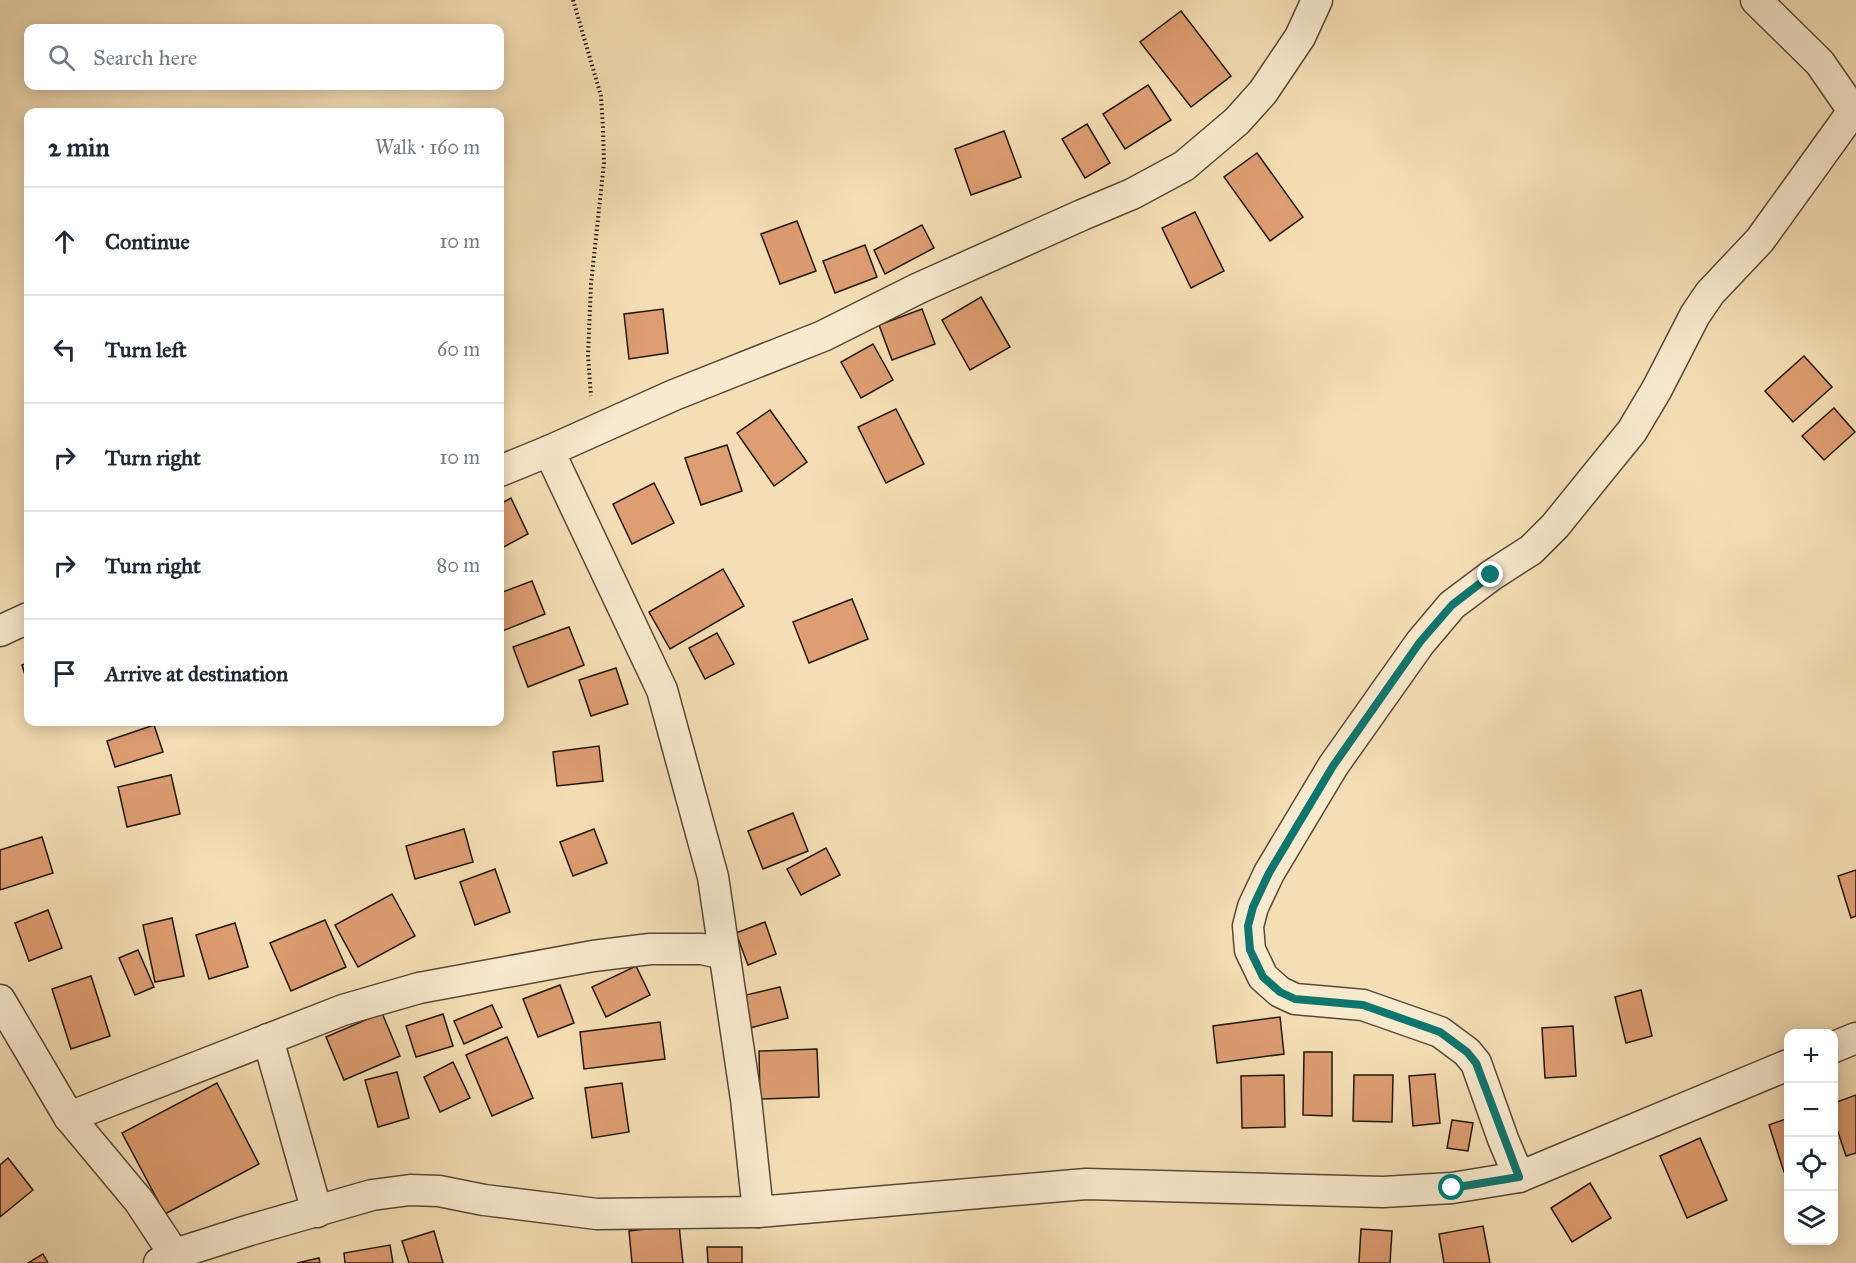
<!DOCTYPE html>
<meta charset="utf-8">
<style>
body{margin:0;font-family:"IM FELL Great Primer",serif;background:#f6f6f7;color:#1f2937}
.controls{position:absolute;right:18px;bottom:18px;display:grid;overflow:hidden;border-radius:12px;box-shadow:0 3px 15px #0003}
.controls button{width:54px;height:54px;display:grid;place-items:center;padding:0;border:0;border-bottom:2px solid #e0e1e3;background:#fff;color:#1f2937;font:30px sans-serif}
.stop{position:absolute;width:18px;height:18px;margin:-14px;border:4px solid #0f766e;border-radius:50%;background:#fff}
.stop.end{background:#0f766e;border-color:#fff;box-shadow:0 2px 6px #0008}
.list{margin:0;padding:0;list-style:none}
h2{display:flex;justify-content:space-between;align-items:center;height:78px;margin:0;padding:0 24px;font-size:26px}
h2 small{font-size:20px;font-weight:400;color:#747a83}
.list li{display:grid;grid-template-columns:39px 1fr auto;gap:18px;align-items:center;box-sizing:border-box;height:108px;padding:0 24px;border-top:2px solid #e0e1e3}
.list b{display:block;font-size:22px;white-space:nowrap}
.list em{font-size:20px;font-style:normal;color:#747a83}
.icon{flex:none;width:33px;height:33px;fill:none;stroke:currentColor;stroke-width:2;stroke-linecap:round;stroke-linejoin:round}
.map{position:relative;flex:none;width:1856px;height:1263px;overflow:hidden}
.search{position:absolute;background:#fff;box-shadow:0 3px 15px #0003;left:24px;top:24px;width:480px;height:66px;display:flex;align-items:center;gap:15px;box-sizing:border-box;padding:0 21px;border-radius:12px;color:#747a83;font-size:22px}
.panel{position:absolute;background:#fff;box-shadow:0 3px 15px #0003;left:24px;top:108px;width:480px;height:618px;border-radius:12px}
.map>svg:first-child{display:block}
</style>
<div class="map">
<svg width="1856" height="1263" viewBox="0 0 1856 1263">
<rect width="100%" height="100%" fill="#f5deb5"/>
<filter id="stains"><feTurbulence type="fractalNoise" baseFrequency=".00333" numOctaves="4"/><feColorMatrix values="0 0 0 0 .2 0 0 0 0 .09 0 0 0 0 .02 0 0 0 .5 -.17"/></filter>
<radialGradient id="worn" r=".72"><stop offset=".6" stop-color="#630" stop-opacity="0"/><stop offset="1" stop-color="#630" stop-opacity=".3"/></radialGradient>
<!-- building -->
<g fill="#de9d72" stroke="#21170b" stroke-width="1.5">
<path d="M 1181,11 L 1231,76 L 1191,107 L 1140,42 Z"/>
<path d="M 1148,85 L 1171,120 L 1125,149 L 1103,114 Z"/>
<path d="M 1087,124 L 1110,163 L 1085,178 L 1062,139 Z"/>
<path d="M 1004,131 L 1021,177 L 971,195 L 955,149 Z"/>
<path d="M 1257,153 L 1303,217 L 1270,241 L 1224,177 Z"/>
<path d="M 1195,212 L 1224,271 L 1191,288 L 1162,228 Z"/>
<path d="M 797,221 L 816,271 L 780,284 L 761,234 Z"/>
<path d="M 922,225 L 934,248 L 885,274 L 874,250 Z"/>
<path d="M 865,245 L 877,277 L 835,293 L 823,261 Z"/>
<path d="M 981,297 L 1010,347 L 970,370 L 942,320 Z"/>
<path d="M 663,309 L 668,353 L 629,359 L 624,314 Z"/>
<path d="M 922,309 L 935,344 L 892,360 L 879,325 Z"/>
<path d="M 873,344 L 893,380 L 861,398 L 841,362 Z"/>
<path d="M 1804,356 L 1832,387 L 1793,422 L 1765,391 Z"/>
<path d="M 1834,408 L 1855,432 L 1824,460 L 1802,436 Z"/>
<path d="M 896,409 L 924,464 L 886,483 L 858,427 Z"/>
<path d="M 770,410 L 807,462 L 774,486 L 737,433 Z"/>
<path d="M 727,445 L 742,491 L 701,505 L 685,458 Z"/>
<path d="M 654,483 L 674,523 L 632,544 L 613,504 Z"/>
<path d="M 511,498 L 528,534 L 500,549 L 500,504 Z"/>
<path d="M 723,569 L 744,606 L 670,649 L 649,612 Z"/>
<path d="M 532,581 L 545,614 L 500,632 L 500,593 Z"/>
<path d="M 852,599 L 868,639 L 809,663 L 793,622 Z"/>
<path d="M 569,627 L 584,665 L 528,687 L 513,647 Z"/>
<path d="M 717,633 L 734,664 L 705,679 L 689,648 Z"/>
<path d="M 28,663 L 28,685 L 22,665 Z"/>
<path d="M 616,668 L 628,704 L 591,716 L 579,680 Z"/>
<path d="M 154,725 L 163,752 L 115,767 L 107,741 Z"/>
<path d="M 599,746 L 603,781 L 557,786 L 553,752 Z"/>
<path d="M 171,775 L 180,814 L 127,827 L 118,787 Z"/>
<path d="M 793,813 L 808,851 L 763,869 L 748,831 Z"/>
<path d="M 464,829 L 473,862 L 415,879 L 406,846 Z"/>
<path d="M 594,829 L 607,863 L 573,876 L 560,842 Z"/>
<path d="M 42,837 L 53,873 L 0,890 L 0,850 Z"/>
<path d="M 826,848 L 840,875 L 801,895 L 787,869 Z"/>
<path d="M 495,869 L 510,912 L 475,925 L 460,882 Z"/>
<path d="M 1856,870 L 1856,916 L 1851,918 L 1838,876 Z"/>
<path d="M 392,894 L 415,936 L 358,967 L 335,925 Z"/>
<path d="M 48,910 L 62,948 L 29,961 L 15,923 Z"/>
<path d="M 172,918 L 184,976 L 155,982 L 143,925 Z"/>
<path d="M 325,920 L 346,967 L 291,991 L 270,943 Z"/>
<path d="M 765,922 L 776,954 L 748,965 L 736,933 Z"/>
<path d="M 235,923 L 248,967 L 209,979 L 196,935 Z"/>
<path d="M 138,950 L 154,987 L 135,995 L 119,958 Z"/>
<path d="M 636,966 L 650,995 L 606,1017 L 592,987 Z"/>
<path d="M 91,976 L 110,1036 L 71,1049 L 52,989 Z"/>
<path d="M 560,985 L 574,1023 L 538,1037 L 523,999 Z"/>
<path d="M 780,987 L 788,1018 L 750,1028 L 742,996 Z"/>
<path d="M 1641,990 L 1652,1036 L 1626,1043 L 1615,997 Z"/>
<path d="M 492,1005 L 502,1027 L 464,1044 L 454,1021 Z"/>
<path d="M 382,1013 L 400,1056 L 344,1080 L 326,1037 Z"/>
<path d="M 443,1014 L 453,1046 L 416,1057 L 406,1026 Z"/>
<path d="M 1280,1017 L 1284,1054 L 1217,1063 L 1213,1026 Z"/>
<path d="M 660,1022 L 665,1059 L 584,1069 L 580,1032 Z"/>
<path d="M 1573,1026 L 1576,1076 L 1545,1078 L 1542,1028 Z"/>
<path d="M 507,1037 L 533,1098 L 492,1116 L 466,1055 Z"/>
<path d="M 817,1049 L 819,1097 L 760,1099 L 759,1051 Z"/>
<path d="M 1304,1052 L 1332,1052 L 1332,1116 L 1303,1115 Z"/>
<path d="M 453,1062 L 470,1098 L 440,1112 L 424,1077 Z"/>
<path d="M 397,1072 L 409,1118 L 378,1127 L 365,1080 Z"/>
<path d="M 1435,1074 L 1440,1123 L 1413,1126 L 1409,1076 Z"/>
<path d="M 1284,1075 L 1285,1127 L 1242,1128 L 1241,1076 Z"/>
<path d="M 1354,1075 L 1393,1075 L 1392,1122 L 1353,1121 Z"/>
<path d="M 217,1083 L 259,1164 L 165,1214 L 122,1133 Z"/>
<path d="M 622,1083 L 629,1132 L 592,1138 L 585,1088 Z"/>
<path d="M 1856,1095 L 1856,1153 L 1846,1156 L 1834,1120 L 1834,1103 Z"/>
<path d="M 1788,1118 L 1788,1170 L 1784,1172 L 1769,1125 Z"/>
<path d="M 1452,1120 L 1473,1123 L 1468,1151 L 1447,1148 Z"/>
<path d="M 1700,1138 L 1727,1200 L 1687,1218 L 1660,1156 Z"/>
<path d="M 8,1158 L 33,1190 L 0,1217 L 0,1165 Z"/>
<path d="M 1590,1183 L 1611,1218 L 1572,1242 L 1551,1208 Z"/>
<path d="M 679,1225 L 683,1263 L 632,1263 L 629,1231 Z"/>
<path d="M 1483,1226 L 1490,1263 L 1444,1263 L 1439,1234 Z"/>
<path d="M 1361,1229 L 1392,1231 L 1390,1263 L 1359,1263 Z"/>
<path d="M 434,1231 L 443,1263 L 409,1263 L 402,1241 Z"/>
<path d="M 390,1245 L 393,1263 L 345,1263 L 344,1253 Z"/>
<path d="M 707,1247 L 742,1247 L 742,1263 L 708,1263 Z"/>
<path d="M 43,1254 L 48,1263 L 28,1263 Z"/>
<path d="M 319,1258 L 320,1263 L 297,1263 Z"/>
</g>
<g fill="none" stroke-linecap="round" stroke-linejoin="round">
<defs>
<g id="minor">
<path d="M 1756,0 L 1820,63 L 1856,115"/>
<path d="M 549,451 L 662,690 L 713,877 L 746,1099 L 758,1212"/>
<path d="M 500,471 L 549,451 L 674,395 L 823,336 L 919,288 L 1082,215 L 1132,194 L 1184,166 L 1237,121 L 1263,92 L 1300,37 L 1317,0"/>
<path d="M 0,631 L 28,618"/>
<path d="M 0,1000 L 69,1117 L 139,1201 L 180,1263"/>
<path d="M 268,1039 L 317,1212"/>
<path d="M 1834,1047 L 1856,1038"/>
<path d="M 69,1117 L 343,1010 L 419,988 L 593,956 L 650,949 L 702,949 L 724,954"/>
<path d="M 1519,1177 L 1503,1139 L 1476,1063 L 1467,1052 L 1440,1032 L 1363,1005 L 1295,999 L 1280,992 L 1263,977 L 1250,950 L 1248,926 L 1253,907 L 1269,873 L 1333,766 L 1420,643 L 1452,605 L 1492,575 L 1531,550 L 1555,526 L 1632,431 L 1657,389 L 1695,315 L 1710,293 L 1760,240 L 1853,111"/>
<path d="M 159,1263 L 175,1254 L 250,1230 L 372,1195 L 410,1190 L 439,1191 L 484,1200 L 597,1214 L 758,1212 L 1086,1184 L 1383,1192 L 1452,1188 L 1519,1177 L 1788,1065"/>
</g>
</defs>
<!-- minor casing -->
<use href="#minor" stroke="#564936" stroke-width="33"/>
<!-- path -->
<path stroke="#21170b" stroke-width="4" stroke-dasharray="1.5 3" stroke-linecap="butt" d="M 573,0 L 601,96 L 603,128 L 604,163 L 591,284 L 588,356 L 591,396"/>
<!-- minor -->
<use href="#minor" stroke="#f8eacf" stroke-width="30"/>
</g>
<g fill="none" stroke-linecap="round" stroke-linejoin="round">
<!-- route -->
<path stroke="#0f766e" stroke-width="8" d="M 1452,1188 L 1519,1177 L 1476,1063 L 1467,1052 L 1440,1032 L 1363,1005 L 1295,999 L 1280,992 L 1263,977 L 1250,950 L 1248,926 L 1253,907 L 1269,873 L 1333,766 L 1420,642 L 1452,605 L 1491,575"/>
</g>
<rect width="100%" height="100%" filter="url(#stains)"/>
<rect width="100%" height="100%" fill="url(#worn)"/>
</svg>
<div class="controls">
<button>+</button>
<button>−</button>
<button><svg class="icon" aria-label="locate" viewBox="0 0 24 24"><circle cx="12" cy="12" r="6"/><path d="M12 2v4M12 18v4M2 12h4M18 12h4"/></svg></button>
<button><svg class="icon" aria-label="layers" viewBox="0 0 24 24"><path d="M12 4l9 5-9 5-9-5zM3 14l9 5 9-5"/></svg></button>
</div>
<div class="stop" style="left:1452px;top:1188px"></div>
<div class="stop end" style="left:1491px;top:575px"></div>
<div class="search"><svg class="icon" aria-label="search" viewBox="0 0 24 24"><circle cx="10" cy="10" r="6"/><path d="M15 15l6 6"/></svg>Search here</div>
<section class="panel">
<h2>2 min<small>Walk · 160 m</small></h2>
<ul class="list">
<li><svg class="icon" aria-label="ahead" viewBox="0 0 24 24"><path d="M12 20V5M6 11l6-6 6 6"/></svg><div><b>Continue</b></div><em>10 m</em></li>
<li><svg class="icon" aria-label="left" viewBox="0 0 24 24"><path d="M17 20v-9H6M10 6l-5 5 5 5"/></svg><div><b>Turn left</b></div><em>60 m</em></li>
<li><svg class="icon" aria-label="right" viewBox="0 0 24 24"><path d="M7 20v-9h11M14 6l5 5-5 5"/></svg><div><b>Turn right</b></div><em>10 m</em></li>
<li><svg class="icon" aria-label="right" viewBox="0 0 24 24"><path d="M7 20v-9h11M14 6l5 5-5 5"/></svg><div><b>Turn right</b></div><em>80 m</em></li>
<li><svg class="icon" aria-label="arrive" viewBox="0 0 24 24"><path d="M6 21V4h12l-3 4 3 4H6"/></svg><div><b>Arrive at destination</b></div></li>
</ul>
</section>
</div>
